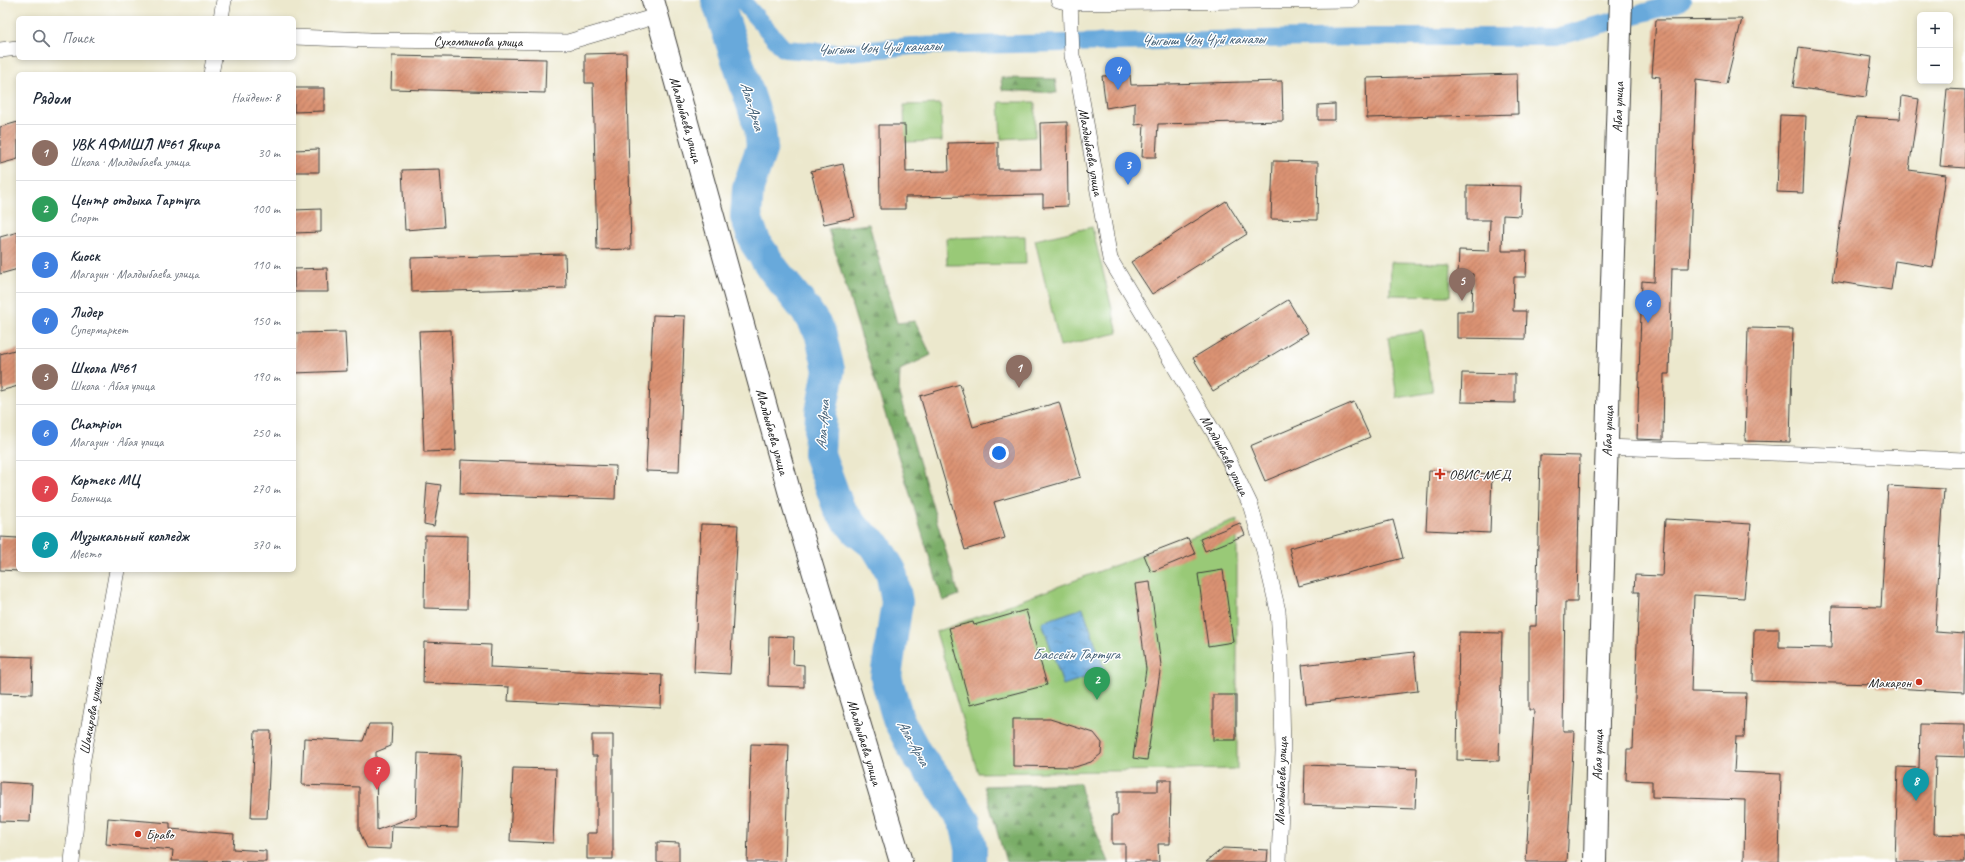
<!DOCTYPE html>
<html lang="ru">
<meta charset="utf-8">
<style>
body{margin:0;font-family:Caveat,sans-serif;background:#f2f2f3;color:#1f2937}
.controls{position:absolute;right:12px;top:12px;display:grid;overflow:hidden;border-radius:6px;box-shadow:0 2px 6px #0003}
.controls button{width:36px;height:36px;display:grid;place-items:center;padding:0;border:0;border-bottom:1px solid #e0e1e3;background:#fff;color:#1f2937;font:20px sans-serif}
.you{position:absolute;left:999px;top:453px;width:14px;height:14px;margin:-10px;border:3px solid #fff;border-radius:50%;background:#1a73e8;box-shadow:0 0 0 6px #1a73e833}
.badge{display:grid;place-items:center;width:26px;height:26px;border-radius:50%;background:#db2777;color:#fff;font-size:13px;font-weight:700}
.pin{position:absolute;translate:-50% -33px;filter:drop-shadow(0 1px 2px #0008)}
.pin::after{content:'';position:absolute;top:21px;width:14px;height:12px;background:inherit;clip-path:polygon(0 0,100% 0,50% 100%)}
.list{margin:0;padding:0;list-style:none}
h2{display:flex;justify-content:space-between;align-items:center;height:52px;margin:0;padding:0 16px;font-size:17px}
h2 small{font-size:13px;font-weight:400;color:#747a83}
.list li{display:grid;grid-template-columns:26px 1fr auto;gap:12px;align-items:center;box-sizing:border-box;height:56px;padding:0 16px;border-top:1px solid #e0e1e3}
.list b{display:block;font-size:15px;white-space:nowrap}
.list p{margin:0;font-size:13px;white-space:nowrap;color:#747a83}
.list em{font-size:13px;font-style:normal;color:#747a83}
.icon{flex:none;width:22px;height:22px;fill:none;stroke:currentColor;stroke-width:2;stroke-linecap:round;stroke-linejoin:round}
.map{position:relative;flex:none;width:1965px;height:862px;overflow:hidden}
.search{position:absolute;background:#fff;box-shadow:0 2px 6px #0003;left:16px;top:16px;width:280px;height:44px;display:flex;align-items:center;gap:10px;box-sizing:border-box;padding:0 14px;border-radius:6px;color:#747a83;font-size:15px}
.panel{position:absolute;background:#fff;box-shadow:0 2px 6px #0003;left:16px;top:72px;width:280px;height:500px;border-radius:6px}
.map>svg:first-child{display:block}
</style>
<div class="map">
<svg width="1965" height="862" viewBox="0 0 1965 862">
<defs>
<pattern id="forest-firs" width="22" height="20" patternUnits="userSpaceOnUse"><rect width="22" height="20" fill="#7aad68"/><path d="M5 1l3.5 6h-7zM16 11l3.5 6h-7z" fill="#638c55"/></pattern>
<pattern id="water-ripples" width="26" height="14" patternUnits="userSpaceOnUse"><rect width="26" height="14" fill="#68a9db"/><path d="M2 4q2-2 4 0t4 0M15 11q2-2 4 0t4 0" fill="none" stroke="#5589b1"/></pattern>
<pattern id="building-hatch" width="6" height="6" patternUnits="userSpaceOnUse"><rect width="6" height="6" fill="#db9373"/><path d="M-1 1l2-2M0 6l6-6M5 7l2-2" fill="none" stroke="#b1775e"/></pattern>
</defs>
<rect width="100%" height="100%" fill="#fff"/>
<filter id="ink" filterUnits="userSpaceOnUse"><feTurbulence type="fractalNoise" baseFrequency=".025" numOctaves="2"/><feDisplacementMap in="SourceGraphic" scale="8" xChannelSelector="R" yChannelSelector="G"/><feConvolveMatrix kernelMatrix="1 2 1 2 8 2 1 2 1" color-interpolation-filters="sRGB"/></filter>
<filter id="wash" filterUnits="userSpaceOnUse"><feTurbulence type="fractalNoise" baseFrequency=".012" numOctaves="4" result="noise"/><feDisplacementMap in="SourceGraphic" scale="16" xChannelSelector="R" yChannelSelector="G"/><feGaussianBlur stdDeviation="0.9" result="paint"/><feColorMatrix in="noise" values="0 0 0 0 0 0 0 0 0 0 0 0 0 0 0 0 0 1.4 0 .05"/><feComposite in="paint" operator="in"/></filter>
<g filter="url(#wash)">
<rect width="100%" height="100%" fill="#ece8cd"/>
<!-- green -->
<g fill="#99c977" stroke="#5a724a">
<path d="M 999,102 L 1035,102 L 1035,137 L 1001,139 Z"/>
<path d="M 941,104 L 942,141 L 905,142 L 904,105 Z"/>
<path d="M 1092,227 L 1118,333 L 1060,346 L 1035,240 Z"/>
<path d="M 1025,236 L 1026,264 L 947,265 L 946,238 Z"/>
<path d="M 1391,262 L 1451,263 L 1450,296 L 1390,295 Z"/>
<path d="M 1423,331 L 1433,392 L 1397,398 L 1388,337 Z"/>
<path d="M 1237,520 L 1237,769 L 978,773 L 936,632 Z"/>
</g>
<!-- forest -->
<g fill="url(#forest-firs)" stroke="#4b6442">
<path d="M 1001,78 L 1055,79 L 1057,93 L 1002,90 Z"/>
<path d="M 869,224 L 897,323 L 915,321 L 931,355 L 900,370 L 899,394 L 959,595 L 943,601 L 828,229 Z"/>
<path d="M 1080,783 L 1085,806 L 1109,862 L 1006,862 L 984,786 Z"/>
</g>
<!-- water -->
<path fill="url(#water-ripples)" stroke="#42627c" d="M 1083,608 L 1105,671 L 1063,685 L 1042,622 Z"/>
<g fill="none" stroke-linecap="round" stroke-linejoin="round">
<!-- canal -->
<path stroke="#68a9db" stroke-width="18" d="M 741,0 L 784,49 L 838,53 L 912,46 L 1364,37 L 1556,37 L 1664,7 L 1682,0"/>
<!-- river -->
<path stroke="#68a9db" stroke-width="32" d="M 717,0 L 760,128 L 762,147 L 748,188 L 746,217 L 755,242 L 773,269 L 805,309 L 820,332 L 829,370 L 821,413 L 819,454 L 839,509 L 857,531 L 876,546 L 891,571 L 897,602 L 886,677 L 898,719 L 916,753 L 940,784 L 965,823 L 971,847 L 971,862"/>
</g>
<g id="blocks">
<!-- building -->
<g fill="url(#building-hatch)">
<path d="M 1742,19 L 1726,84 L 1696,80 L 1689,268 L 1672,268 L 1669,374 L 1664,374 L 1663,440 L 1637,439 L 1642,281 L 1654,282 L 1660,77 L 1652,76 L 1656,20 Z"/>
<path d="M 1799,47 L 1872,57 L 1866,97 L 1793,87 Z"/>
<path d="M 626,53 L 631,249 L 597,250 L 593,83 L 585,83 L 585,54 Z"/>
<path d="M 392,56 L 546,59 L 545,93 L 391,89 Z"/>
<path d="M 1517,74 L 1518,114 L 1367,118 L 1366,78 Z"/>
<path d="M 1130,75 L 1131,85 L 1282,81 L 1283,121 L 1158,124 L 1156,157 L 1142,157 L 1144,124 L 1135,125 L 1135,103 L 1106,108 L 1102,76 Z"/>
<path d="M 294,88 L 324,88 L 324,111 L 294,112 Z"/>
<path d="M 1947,89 L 1965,90 L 1965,168 L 1940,166 Z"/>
<path d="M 1902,96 L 1919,99 L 1909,170 L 1946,175 L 1933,267 L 1895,261 L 1891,290 L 1832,281 L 1856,117 L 1900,119 Z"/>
<path d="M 1335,104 L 1335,120 L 1318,120 L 1318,105 Z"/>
<path d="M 1780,115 L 1806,116 L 1803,193 L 1777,192 Z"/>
<path d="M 18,122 L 18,159 L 0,164 L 0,127 Z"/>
<path d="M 1067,122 L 1068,206 L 1043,207 L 1043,195 L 905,197 L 905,209 L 880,209 L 879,125 L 905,125 L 906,172 L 949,171 L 948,143 L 998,142 L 998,169 L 1041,169 L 1040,123 Z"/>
<path d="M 319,149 L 319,172 L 294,172 L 294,150 Z"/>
<path d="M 1273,161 L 1318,162 L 1317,220 L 1271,219 Z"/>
<path d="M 843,164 L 855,217 L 824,224 L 811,171 Z"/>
<path d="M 440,169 L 444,227 L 405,230 L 402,170 Z"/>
<path d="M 1467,185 L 1521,186 L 1520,216 L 1503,215 L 1502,251 L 1527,251 L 1526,277 L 1514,277 L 1513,311 L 1526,311 L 1525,339 L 1457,338 L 1457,311 L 1472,311 L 1473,274 L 1458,274 L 1459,250 L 1489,251 L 1490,220 L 1467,220 Z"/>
<path d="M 1226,201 L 1247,234 L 1152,294 L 1131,262 Z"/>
<path d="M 321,209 L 321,232 L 294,233 L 294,210 Z"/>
<path d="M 18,232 L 18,269 L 0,274 L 0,237 Z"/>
<path d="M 565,254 L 566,288 L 412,292 L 411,258 Z"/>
<path d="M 327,268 L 328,292 L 294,292 L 294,269 Z"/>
<path d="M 1288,300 L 1308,333 L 1213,391 L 1193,358 Z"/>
<path d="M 653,315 L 685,316 L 679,472 L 646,471 Z"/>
<path d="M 1748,328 L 1793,329 L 1790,442 L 1745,441 Z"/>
<path d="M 451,330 L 456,451 L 424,452 L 419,331 Z"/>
<path d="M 345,332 L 347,371 L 294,373 L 294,333 Z"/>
<path d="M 18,349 L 18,386 L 0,391 L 0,354 Z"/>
<path d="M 1462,373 L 1515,374 L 1515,403 L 1461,402 Z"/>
<path d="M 960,384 L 973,427 L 1059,402 L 1081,477 L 994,502 L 1005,538 L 965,550 L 920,396 Z"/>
<path d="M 1354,402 L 1370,437 L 1265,481 L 1250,446 Z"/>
<path d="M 1540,455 L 1580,456 L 1577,602 L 1565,602 L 1563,731 L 1574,731 L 1567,862 L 1526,862 L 1534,710 L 1529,710 L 1529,626 L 1536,626 Z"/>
<path d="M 461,460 L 616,466 L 615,499 L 460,494 Z"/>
<path d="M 1429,471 L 1492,474 L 1490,533 L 1426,530 Z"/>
<path d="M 427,483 L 441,485 L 434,526 L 424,524 Z"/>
<path d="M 1888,486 L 1944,489 L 1935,632 L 1965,634 L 1964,692 L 1876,687 L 1876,684 L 1753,681 L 1754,629 L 1779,629 L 1779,647 L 1831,648 L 1832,606 L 1881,607 Z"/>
<path d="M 1665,519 L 1751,524 L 1744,598 L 1694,595 L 1691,692 L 1746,693 L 1744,737 L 1736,737 L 1734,772 L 1781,774 L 1779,862 L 1744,862 L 1745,800 L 1652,797 L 1652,781 L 1626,780 L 1627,749 L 1633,749 L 1639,592 L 1634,592 L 1635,575 L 1662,576 Z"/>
<path d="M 1393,520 L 1403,558 L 1299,586 L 1289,548 Z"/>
<path d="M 1240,523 L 1245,535 L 1205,551 L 1200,539 Z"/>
<path d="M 701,524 L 738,525 L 730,674 L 694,672 Z"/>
<path d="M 425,535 L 468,536 L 467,609 L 424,608 Z"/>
<path d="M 0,537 L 18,538 L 18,571 L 0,570 Z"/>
<path d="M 1188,538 L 1195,554 L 1151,572 L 1144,555 Z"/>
<path d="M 1223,570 L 1233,642 L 1208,646 L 1198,574 Z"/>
<path d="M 1150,582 L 1161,665 L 1147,760 L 1133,758 L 1146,669 L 1135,584 Z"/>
<path d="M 1026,610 L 1047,685 L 970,705 L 949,628 L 973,622 L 974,625 Z"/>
<path d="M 1459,632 L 1502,633 L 1499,761 L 1457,760 Z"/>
<path d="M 769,636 L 794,637 L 793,664 L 804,665 L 804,687 L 768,686 Z"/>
<path d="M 424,642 L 491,645 L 490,667 L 662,675 L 661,708 L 508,701 L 509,687 L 423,683 Z"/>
<path d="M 1414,652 L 1418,691 L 1306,704 L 1302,665 Z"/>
<path d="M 0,656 L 33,657 L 32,694 L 0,693 Z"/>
<rect x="1213" y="695" width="23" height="45"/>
<path d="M 1013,719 L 1050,719 L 1094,733 L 1102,743 L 1101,754 L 1091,762 L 1075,767 L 1013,766 Z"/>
<path d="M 369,724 L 392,724 L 391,746 L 376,752 L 377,830 L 416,816 L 418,753 L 461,755 L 458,828 L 392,826 L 391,849 L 367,848 L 359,830 L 359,787 L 302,785 L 304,738 L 363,741 Z"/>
<path d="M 1920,724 L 1965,725 L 1965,757 L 1936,756 L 1934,834 L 1965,835 L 1965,862 L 1895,862 L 1898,767 L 1919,768 Z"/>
<path d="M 255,731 L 271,731 L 267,818 L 251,818 Z"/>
<path d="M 592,735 L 613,735 L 613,859 L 587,859 L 587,833 L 597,833 L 597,756 L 592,756 Z"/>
<path d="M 751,744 L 789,745 L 785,862 L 747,862 Z"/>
<path d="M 1305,765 L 1417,769 L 1415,809 L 1304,805 Z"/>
<path d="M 513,768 L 556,769 L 553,843 L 510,841 Z"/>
<path d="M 1158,780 L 1171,780 L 1170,844 L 1158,844 L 1159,862 L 1125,862 L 1125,844 L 1112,844 L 1112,815 L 1118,815 L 1118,791 L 1158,791 Z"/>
<path d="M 0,782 L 32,784 L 30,822 L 0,821 Z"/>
<path d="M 108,818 L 170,823 L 170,829 L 234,834 L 233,849 L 266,851 L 266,862 L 172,861 L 173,850 L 106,844 Z"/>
<path d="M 657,842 L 679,843 L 679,862 L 657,862 Z"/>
<path d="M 1223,848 L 1268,850 L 1267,862 L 1206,862 Z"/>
</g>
</g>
</g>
<g filter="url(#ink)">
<use href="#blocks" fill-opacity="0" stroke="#3b3b37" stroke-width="1"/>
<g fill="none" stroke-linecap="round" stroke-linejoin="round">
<defs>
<g id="street">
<path d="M 1058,0 L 1070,3 L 1351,0"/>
<path id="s1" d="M 1070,0 L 1072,56 L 1077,72 L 1110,259 L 1222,446 L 1250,504 L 1264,551 L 1278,611 L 1281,657 L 1283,752 L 1279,862"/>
<path d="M 221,18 L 224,0"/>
<path id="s2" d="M 294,37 L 370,40 L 568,42 L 657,16"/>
<path d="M 0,50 L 18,48"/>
<path d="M 211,74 L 214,58"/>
<path d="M 1606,447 L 1965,460"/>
<path id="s3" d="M 72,862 L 82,764 L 117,570"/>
</g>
<g id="secondary">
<path id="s4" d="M 653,0 L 790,494 L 901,862"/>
<path id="s5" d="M 1595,862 L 1598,722 L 1621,0"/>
</g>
</defs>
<!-- street casing -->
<use href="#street" stroke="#3b3b37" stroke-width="16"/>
<!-- secondary casing -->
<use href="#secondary" stroke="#3b3b37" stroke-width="24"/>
<!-- street -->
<use href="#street" stroke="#fff" stroke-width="15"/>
<!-- secondary -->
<use href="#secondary" stroke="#fff" stroke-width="22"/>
</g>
</g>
<!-- markers -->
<g fill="#c8321e" stroke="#fff" stroke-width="1.5">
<path d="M1438 468h4v4h4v4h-4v4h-4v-4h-4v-4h4z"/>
<circle cx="1919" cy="682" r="4"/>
<circle cx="138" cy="834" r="4"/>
</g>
<g text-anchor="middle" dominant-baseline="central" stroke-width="3" stroke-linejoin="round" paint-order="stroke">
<!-- street labels -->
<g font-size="14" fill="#1c1c1c" stroke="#fff">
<text stroke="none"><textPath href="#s2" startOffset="184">Сухомлинова улица</textPath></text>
<text stroke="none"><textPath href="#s5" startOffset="755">Абая улица</textPath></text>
<text stroke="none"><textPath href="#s4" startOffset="124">Малдыбаева улица</textPath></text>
<text stroke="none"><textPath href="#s1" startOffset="154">Малдыбаева улица</textPath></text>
<text stroke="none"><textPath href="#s5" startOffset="431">Абая улица</textPath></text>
<text stroke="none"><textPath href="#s4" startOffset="448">Малдыбаева улица</textPath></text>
<text stroke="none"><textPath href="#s1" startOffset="490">Малдыбаева улица</textPath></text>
<text stroke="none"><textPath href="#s3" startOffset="148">Шакирова улица</textPath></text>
<text stroke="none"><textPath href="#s4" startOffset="772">Малдыбаева улица</textPath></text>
<text stroke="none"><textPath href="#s5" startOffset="107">Абая улица</textPath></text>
<text transform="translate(1281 781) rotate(-88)">Малдыбаева улица</text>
</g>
<!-- poi labels -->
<g font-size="14" fill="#1c1c1c" stroke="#fff" text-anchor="start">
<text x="1449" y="474">ОВИС-МЕД</text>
<text x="1911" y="682" text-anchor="end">Макарон</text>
<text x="146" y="834">Браво</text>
</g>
<!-- water labels -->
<g font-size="15" font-style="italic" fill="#3e5b72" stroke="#fff">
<text transform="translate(1203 40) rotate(-1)">Чыгыш Чоң Чүй каналы</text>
<text transform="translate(879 48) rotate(-2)">Чыгыш Чоң Чүй каналы</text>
<text transform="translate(752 106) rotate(73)">Ала-Арча</text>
<text transform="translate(823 425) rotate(-86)">Ала-Арча</text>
<text x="1076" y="654">Бассейн Тартуга</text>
<text transform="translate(913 743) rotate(61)">Ала-Арча</text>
</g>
</g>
</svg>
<div class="controls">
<button>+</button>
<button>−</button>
</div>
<div class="you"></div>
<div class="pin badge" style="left:1019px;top:388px;background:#8d6e63">1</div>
<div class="pin badge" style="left:1097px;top:700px;background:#2e9e5b">2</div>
<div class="pin badge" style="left:1128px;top:185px;background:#3f7fe0">3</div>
<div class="pin badge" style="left:1118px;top:90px;background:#3f7fe0">4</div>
<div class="pin badge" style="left:1462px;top:301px;background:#8d6e63">5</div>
<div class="pin badge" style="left:1648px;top:323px;background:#3f7fe0">6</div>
<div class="pin badge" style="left:377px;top:790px;background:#e0444e">7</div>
<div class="pin badge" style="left:1916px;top:801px;background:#0f9aa8">8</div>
<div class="search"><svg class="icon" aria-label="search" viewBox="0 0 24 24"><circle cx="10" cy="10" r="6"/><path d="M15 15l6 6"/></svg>Поиск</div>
<section class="panel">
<h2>Рядом<small>Найдено: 8</small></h2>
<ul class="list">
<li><span class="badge" style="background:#8d6e63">1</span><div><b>УВК АФМШЛ №61 Якира</b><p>Школа · Малдыбаева улица</p></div><em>30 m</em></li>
<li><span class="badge" style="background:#2e9e5b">2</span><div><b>Центр отдыха Тартуга</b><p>Спорт</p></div><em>100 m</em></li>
<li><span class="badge" style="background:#3f7fe0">3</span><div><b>Киоск</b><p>Магазин · Малдыбаева улица</p></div><em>110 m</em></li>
<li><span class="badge" style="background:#3f7fe0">4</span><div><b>Лидер</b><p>Супермаркет</p></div><em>150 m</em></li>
<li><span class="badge" style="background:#8d6e63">5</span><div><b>Школа №61</b><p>Школа · Абая улица</p></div><em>190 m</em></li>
<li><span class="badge" style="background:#3f7fe0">6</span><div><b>Champion</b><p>Магазин · Абая улица</p></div><em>250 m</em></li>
<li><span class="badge" style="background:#e0444e">7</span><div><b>Кортекс МЦ</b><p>Больница</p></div><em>270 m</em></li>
<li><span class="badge" style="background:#0f9aa8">8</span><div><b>Музыкальный колледж</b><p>Место</p></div><em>370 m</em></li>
</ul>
</section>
</div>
